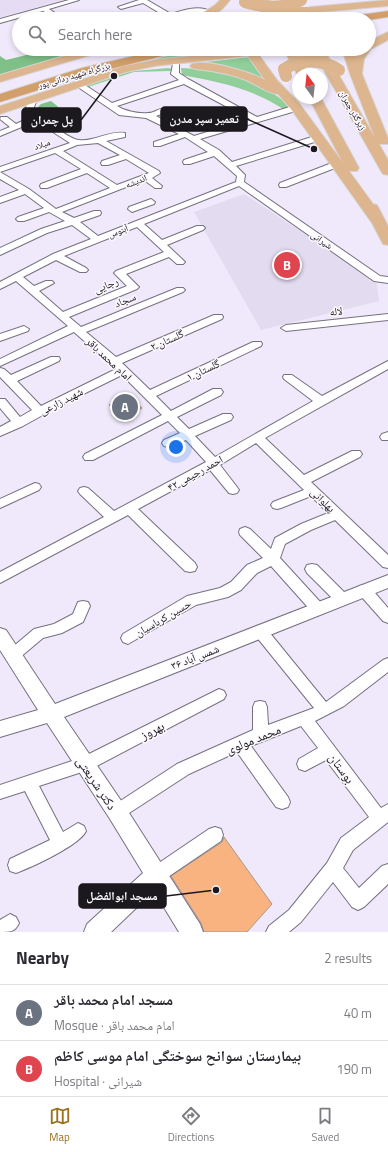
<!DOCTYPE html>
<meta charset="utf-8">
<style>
body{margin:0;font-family:"Titillium Web","Noto Naskh Arabic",sans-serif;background:#f2f2f3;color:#2b2b33}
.compass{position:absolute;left:292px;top:68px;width:36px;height:36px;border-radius:50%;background:#fff;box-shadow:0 2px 6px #0003;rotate:345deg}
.you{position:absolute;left:176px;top:447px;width:14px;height:14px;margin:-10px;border:3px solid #fff;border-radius:50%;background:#1a73e8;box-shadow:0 0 0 6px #1a73e833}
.badge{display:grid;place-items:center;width:26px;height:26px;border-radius:50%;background:#9a701d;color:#fff;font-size:13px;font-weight:700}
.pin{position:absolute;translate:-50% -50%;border:2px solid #fff;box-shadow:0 1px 4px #0006}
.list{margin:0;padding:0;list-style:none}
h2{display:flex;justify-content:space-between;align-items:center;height:52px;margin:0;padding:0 16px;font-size:17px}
h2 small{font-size:13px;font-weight:400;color:#7c7c81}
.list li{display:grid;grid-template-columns:26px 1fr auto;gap:12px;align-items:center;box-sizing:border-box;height:56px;padding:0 16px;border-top:1px solid #e1e1e2}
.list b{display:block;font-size:15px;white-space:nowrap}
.list p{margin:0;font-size:13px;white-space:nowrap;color:#7c7c81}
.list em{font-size:13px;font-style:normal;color:#7c7c81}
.icon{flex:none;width:22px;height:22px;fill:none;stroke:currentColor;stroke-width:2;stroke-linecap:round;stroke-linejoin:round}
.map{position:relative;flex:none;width:388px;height:932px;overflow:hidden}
.search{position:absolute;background:#fff;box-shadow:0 2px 6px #0003;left:12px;right:12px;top:12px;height:44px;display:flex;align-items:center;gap:10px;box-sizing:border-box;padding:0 14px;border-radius:22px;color:#7c7c81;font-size:15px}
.sheet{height:164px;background:#fff}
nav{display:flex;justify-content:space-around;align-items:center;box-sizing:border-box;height:56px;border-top:1px solid #e1e1e2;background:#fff;font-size:11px;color:#7c7c81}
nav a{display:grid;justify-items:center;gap:2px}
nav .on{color:#9a701d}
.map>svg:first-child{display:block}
</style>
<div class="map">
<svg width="388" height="932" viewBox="0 0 388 932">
<rect width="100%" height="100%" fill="#f0e9fb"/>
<!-- built -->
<path fill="#e6dcf4" d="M 0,0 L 64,0 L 0,17 Z"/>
<!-- medical -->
<path fill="#e3dbf0" d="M 244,194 L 325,247 L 377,284 L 379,301 L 261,330 L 194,212 Z"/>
<!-- green -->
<g fill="#91cf9a">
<path d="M 202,49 L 220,49 L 215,51 L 160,60 L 158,58 Z"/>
<path d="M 250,57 L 270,83 L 241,71 L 189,64 Z"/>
<path d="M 168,68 L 172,69 L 171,71 L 134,72 L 88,87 L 84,85 L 123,72 Z"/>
<path d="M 181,68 C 227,70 256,77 291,107 L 283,109 C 251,88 219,82 182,75 Z"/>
</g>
<!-- forest -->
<g fill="#7ec088">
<path d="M 51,49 L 61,49 L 63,51 L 63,55 L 58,59 L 0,77 L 0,56 L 6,60 Z"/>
<path d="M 51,101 L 67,114 L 48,119 L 36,109 L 41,104 Z"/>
</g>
<!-- building -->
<g fill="#f9b380" stroke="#a7978c">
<path d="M 127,396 L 142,408 L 124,418 L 109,405 Z"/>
<path d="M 224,837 L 272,904 L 247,932 L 204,932 L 201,923 L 171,876 L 222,842 Z"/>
</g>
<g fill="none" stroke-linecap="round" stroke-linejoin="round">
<defs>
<g id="minor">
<path d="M 69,0 L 79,0 L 49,9 L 64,19 L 56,19 L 43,11 L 0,23 L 0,19 Z"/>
<path d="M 139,0 L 147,0 L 171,14 C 184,10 201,4 213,13 L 210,15 C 198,11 188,13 176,17 L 177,19 L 169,19 L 163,15 L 151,19 L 141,19 L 158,12 L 143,3 L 121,9 L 118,7 Z"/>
<path d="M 62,49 L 71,49 L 86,54 L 82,56 L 68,52 Z"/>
<path d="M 173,64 L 179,64 L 179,73 L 188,79 L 257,117 L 293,106 L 299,106 L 299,110 L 200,139 L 219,150 L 232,162 L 315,136 L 321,136 L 321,140 L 236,166 L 245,175 L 244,182 L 380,276 L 388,277 L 388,283 L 374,281 L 239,186 L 144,224 L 162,240 L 197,226 L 203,226 L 205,228 L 203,230 L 167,245 L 183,260 L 185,262 L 183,264 L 177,264 L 169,257 L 126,274 L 139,287 L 137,289 L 69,317 L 81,327 L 177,288 L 183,288 L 185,290 L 183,292 L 86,332 L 116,357 L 214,315 L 222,315 L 223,317 L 222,319 L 122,363 L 150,390 L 253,342 L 261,342 L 262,344 L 261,346 L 156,396 L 171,411 L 213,389 L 221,389 L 223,392 L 221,395 L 177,417 L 189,429 L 223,414 L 231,414 L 233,417 L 231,420 L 195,436 L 215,457 L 313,401 L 284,379 L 283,377 L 284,375 L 292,375 L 322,396 L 388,361 L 388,369 L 265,438 L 304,475 L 352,451 L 360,451 L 362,454 L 360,457 L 311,482 L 388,555 L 388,568 L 383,567 L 335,520 L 311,530 L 285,544 L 280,558 L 323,605 L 325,609 L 323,613 L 318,614 L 313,613 L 271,566 L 257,573 L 241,590 L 228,597 L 196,605 L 128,644 L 123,642 L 121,638 L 123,634 L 187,596 L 220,588 L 231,582 L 247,565 L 263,558 L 240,535 L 239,532 L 240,529 L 245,527 L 250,529 L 271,549 L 275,538 L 301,524 L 328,513 L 311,496 L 281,508 L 277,509 L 273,508 L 271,505 L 273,502 L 304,490 L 256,443 L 220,465 L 237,487 L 239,490 L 237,493 L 233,494 L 229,493 L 210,470 L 138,509 L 195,563 L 197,567 L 195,571 L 190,572 L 185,571 L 128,515 L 0,583 L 0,572 L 104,517 L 80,494 L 78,491 L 80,488 L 84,487 L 88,488 L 114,511 L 206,462 L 186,440 L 168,447 L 164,446 L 162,443 L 164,440 L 180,433 L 168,421 L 93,460 L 85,460 L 83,457 L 85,454 L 162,415 L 122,375 L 59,406 L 23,426 L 0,436 L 0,427 L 11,421 L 0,408 L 0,399 L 5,399 L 20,417 L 32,410 L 0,377 L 0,368 L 4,369 L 11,375 L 51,357 L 59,357 L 60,359 L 59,361 L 17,381 L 41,406 L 116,369 L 74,332 L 0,366 L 0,359 L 68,326 L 16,281 L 0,289 L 0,282 L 53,254 L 91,239 L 72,225 L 47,233 L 0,255 L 0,248 L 41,229 L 65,221 L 49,212 L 24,221 L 18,221 L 16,219 L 18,217 L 44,208 L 25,194 L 0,203 L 0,197 L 19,190 L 0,179 L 0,167 L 70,143 L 36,121 L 0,136 L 0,131 L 10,127 L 0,119 L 1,117 L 7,117 L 16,124 L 31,117 L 25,110 L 30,97 L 36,97 L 37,99 L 33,110 L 43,119 L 75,111 L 78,111 L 78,115 L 49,123 C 55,127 72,140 79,140 C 94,142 110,130 125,133 L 125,137 L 106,141 L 159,171 L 160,173 L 152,178 L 162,186 L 161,188 L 155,188 L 144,180 L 62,212 L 74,218 L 94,211 L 100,211 L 101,213 L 100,215 L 80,222 L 98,236 L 236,182 L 237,176 L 214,156 L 190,164 L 184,164 L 183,162 L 184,160 L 208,152 L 185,137 L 160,146 L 154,146 L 154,142 L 179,134 L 146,118 L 119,115 L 78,87 L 79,85 L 85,85 L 112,103 L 179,80 L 171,74 ZM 184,84 L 250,119 L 194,136 L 156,116 L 167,112 L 167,108 C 160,107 155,113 148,113 C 138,114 125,111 117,106 ZM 98,143 L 120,155 L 102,161 L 101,163 L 102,165 L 108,165 L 126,159 L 149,173 L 117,185 L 63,151 L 77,145 ZM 55,153 L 81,169 L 41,184 L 40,186 L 41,188 L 47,188 L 87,173 L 110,188 L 56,209 L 29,189 L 0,172 ZM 137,227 L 164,252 L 116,271 L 114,273 L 127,286 L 63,312 L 39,291 L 54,283 L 52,281 L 46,281 L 34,286 L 23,277 L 56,260 L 80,272 L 86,272 L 88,270 L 86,268 L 64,256 Z"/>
<path d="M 337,161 L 341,164 L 340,166 L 286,187 L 280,187 L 279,185 L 280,183 Z"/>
<path d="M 151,199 L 155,202 L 154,204 L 132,212 L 128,209 L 129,207 Z"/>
<path d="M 388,314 L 388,320 L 286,331 L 281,328 L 286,325 Z"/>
<path d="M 24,326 L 29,329 L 28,331 L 0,341 L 0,334 Z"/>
<path d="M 388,432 L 388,440 L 382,440 L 380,437 L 382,434 Z"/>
<path d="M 35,483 L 39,484 L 41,487 L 39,490 L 0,508 L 0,499 Z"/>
<path d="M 312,564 L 317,565 L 347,595 L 349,599 L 347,603 L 342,604 L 337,603 L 307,573 L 305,569 L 307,565 Z"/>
<path d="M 364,585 L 369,586 L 388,608 L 388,623 L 383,621 L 359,594 L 357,590 L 359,586 Z"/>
<path d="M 83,601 L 88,602 L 90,606 L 83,622 L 62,633 L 43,638 L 18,659 L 13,661 L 8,659 L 6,655 L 8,651 L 34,629 L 54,624 L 73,614 L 78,602 Z"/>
<path d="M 260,625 L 265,627 L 326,702 L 383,660 L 388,658 L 388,672 L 344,706 L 315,721 L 381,808 L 388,804 L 388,822 L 353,850 L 343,868 L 359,888 L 382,866 L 388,864 L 388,884 L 364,907 L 358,910 L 352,907 L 333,882 L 301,922 L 289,932 L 266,932 L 269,926 L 289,910 L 327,863 L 341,838 L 369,817 L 326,760 L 305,771 L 299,769 L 297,764 L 299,759 L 318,748 L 301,726 L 251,746 L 288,797 L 290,802 L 288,807 L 282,809 L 276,807 L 237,752 L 189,774 L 123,817 L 117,820 L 111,817 L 109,812 L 111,807 L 177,764 L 253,730 L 253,707 L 255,702 L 260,701 L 265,702 L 267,707 L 268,725 L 314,708 L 255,635 L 253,631 L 255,627 Z"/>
<path d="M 219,689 L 224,691 L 226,695 L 224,699 L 91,769 L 39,786 L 63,832 L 78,823 L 84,826 L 86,831 C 80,845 32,867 16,873 L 10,871 L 8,865 L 10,859 L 50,840 L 25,791 L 0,799 L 0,785 L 81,758 Z"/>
<path d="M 215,827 L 221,829 L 223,835 L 221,841 L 162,881 L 156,883 L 150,881 L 148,875 L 150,869 L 209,829 Z"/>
<path d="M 10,914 L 16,917 L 19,923 C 15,932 10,932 0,932 L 0,920 Z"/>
</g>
<path id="tertiary" d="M 388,575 L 388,588 L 64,717 L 124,805 L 200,924 L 203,932 L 179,932 L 154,891 L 111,932 L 84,932 L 87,924 L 143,873 L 110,819 L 47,723 L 0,737 L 0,721 L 38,710 L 0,650 L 0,628 L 6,630 L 55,704 Z"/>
<g id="primary">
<path d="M 220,0 L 230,0 C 220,14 209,19 193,19 L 215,5 Z"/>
<path d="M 259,0 L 269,0 L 279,19 L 269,19 Z"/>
<path d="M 388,0 L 388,6 L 310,13 L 305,10 L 310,7 Z"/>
<path d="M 254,14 L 258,15 L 259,17 L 258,19 L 228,19 L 233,16 Z"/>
<path d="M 388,32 L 388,40 L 371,49 L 364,59 L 362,74 L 388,138 L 388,144 L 379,144 L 388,160 L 388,175 L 383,174 L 381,171 L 312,49 L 324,49 L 375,138 L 350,74 L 342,49 L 354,49 L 355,55 L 360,49 L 369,49 L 369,41 Z"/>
<path d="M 88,49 L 106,49 L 104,51 L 0,82 L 0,75 Z"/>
<path d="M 242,49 L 295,49 L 308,74 L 298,74 L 298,76 L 285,52 L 259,55 L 277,80 L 299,103 L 343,163 L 309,98 L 321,98 L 359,168 L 357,171 L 349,171 L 373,204 L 377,205 L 388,226 L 388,245 L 383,244 L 372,223 L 291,109 L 278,94 C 268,94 253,82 243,79 C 228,73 212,71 196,69 L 192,68 L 190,66 L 192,64 C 209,59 250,72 265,80 L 248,56 L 155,66 L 126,72 L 0,114 L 0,106 L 124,66 L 155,60 L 243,50 Z"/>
</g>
<g id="trunk">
<path d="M 388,11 L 388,17 L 369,20 L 346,19 L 352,16 Z"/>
<path d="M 164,49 L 185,49 L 183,51 L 90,74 L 0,102 L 0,94 L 82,68 Z"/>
</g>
</defs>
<!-- minor casing -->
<use href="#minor" stroke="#76707f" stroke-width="2"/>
<!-- tertiary casing -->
<use href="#tertiary" stroke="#76707f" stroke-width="2"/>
<!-- primary casing -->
<use href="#primary" stroke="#d6d5d6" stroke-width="2"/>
<!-- trunk casing -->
<use href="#trunk" stroke="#d6d5d6" stroke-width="2"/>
<!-- minor -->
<use href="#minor" fill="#fff" fill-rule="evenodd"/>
<!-- tertiary -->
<use href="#tertiary" fill="#fff" fill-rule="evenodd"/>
<!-- primary -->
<use href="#primary" fill="#ddb68f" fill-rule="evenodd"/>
<!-- trunk -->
<use href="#trunk" fill="#d29e6a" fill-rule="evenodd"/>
<defs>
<g id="primary-bridge">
<path d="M 245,2 C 264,8 283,10 301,0"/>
<path d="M 286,13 L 311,13"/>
<path d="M 286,76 L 284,69 C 302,58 321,59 339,70"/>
</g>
</defs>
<!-- primary-bridge casing -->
<use href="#primary-bridge" stroke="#d6d5d6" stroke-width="12" stroke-linecap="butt"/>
<!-- primary-bridge -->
<use href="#primary-bridge" stroke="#ddb68f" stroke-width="12"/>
</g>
<g text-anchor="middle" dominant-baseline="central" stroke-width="3" stroke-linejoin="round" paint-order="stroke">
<!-- far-street labels -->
<g font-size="9" fill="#1b181e" stroke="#fbf9fd">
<text transform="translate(74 75) rotate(-16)">بزرگراه شهید ردانی پور</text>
<text transform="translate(353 110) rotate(60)">زیرگذر چمران</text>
<text transform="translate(42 144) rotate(-19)">میلاد</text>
<text transform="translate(136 181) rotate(-22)">اندیشه</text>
<text transform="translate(118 231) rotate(-22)">آبنوس</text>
<text transform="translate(322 240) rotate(35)">شیرانی</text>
</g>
<!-- street labels -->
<g font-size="11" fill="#1b181e" stroke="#fbf9fd">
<text transform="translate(106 285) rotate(-22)">رجایی</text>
<text transform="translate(125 300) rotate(-22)">سجاد</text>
<text transform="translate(336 311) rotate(-6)">لاله</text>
<text transform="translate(167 340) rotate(-24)">گلستان ۲</text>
<text transform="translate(109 359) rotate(43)">امام محمد باقر</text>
<text transform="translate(203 370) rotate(-25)">گلستان ۱</text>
<text transform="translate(61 401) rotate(-27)">شهید زارعی</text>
<text transform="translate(195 473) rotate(-29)">۴۲ احمد رحیمی</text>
<text transform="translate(323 500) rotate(44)">پهلوانی</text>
<text transform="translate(163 618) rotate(-30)">حسین کرباسیان</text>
<text transform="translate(195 657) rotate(-21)">شمس آباد ۳۶</text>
</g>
<!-- near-street labels -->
<g font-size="13" fill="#1b181e" stroke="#fbf9fd">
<text transform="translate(152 730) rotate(-27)">بهروز</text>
<text transform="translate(253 739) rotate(-22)">محمد مولوی</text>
<text transform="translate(342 768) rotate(54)">بوستان</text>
<text transform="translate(97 783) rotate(56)">دکتر شریعتی</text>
</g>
</g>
<!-- callouts -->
<path fill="none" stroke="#1b181e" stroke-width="1.5" d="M314 149L247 119M114 76L81 120M216 890L166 896"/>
<g fill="#1b181e" stroke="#fbf9fd" stroke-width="1.5">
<circle cx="314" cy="149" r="4"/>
<circle cx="114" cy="76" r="4"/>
<circle cx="216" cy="890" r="4"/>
</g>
<g fill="#1b181e" stroke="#1b181e" stroke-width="1.5">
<rect x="161" y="107" width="86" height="24" rx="4"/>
<rect x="22" y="108" width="59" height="24" rx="4"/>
<rect x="79" y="884" width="87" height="24" rx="4"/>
</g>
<g font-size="12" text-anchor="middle" font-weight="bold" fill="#fff">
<text x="204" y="123">تعمیر سپر مدرن</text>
<text x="52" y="124">پل چمران</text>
<text x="122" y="900">مسجد ابوالفضل</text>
</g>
</svg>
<svg class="compass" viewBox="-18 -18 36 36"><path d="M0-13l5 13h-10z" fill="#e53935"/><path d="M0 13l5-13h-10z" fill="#7c7c81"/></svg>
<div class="you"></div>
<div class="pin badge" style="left:125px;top:407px;background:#6b7280">A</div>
<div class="pin badge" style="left:287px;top:265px;background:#e0444e">B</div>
<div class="search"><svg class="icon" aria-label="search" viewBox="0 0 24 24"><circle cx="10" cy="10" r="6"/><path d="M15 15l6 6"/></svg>Search here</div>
</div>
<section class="sheet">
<h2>Nearby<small>2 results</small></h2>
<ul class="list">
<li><span class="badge" style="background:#6b7280">A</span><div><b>مسجد امام محمد باقر</b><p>Mosque · امام محمد باقر</p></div><em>40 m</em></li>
<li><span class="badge" style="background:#e0444e">B</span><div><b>بیمارستان سوانح سوختگی امام موسی کاظم</b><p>Hospital · شیرانی</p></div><em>190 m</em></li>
</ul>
</section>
<nav>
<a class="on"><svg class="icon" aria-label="map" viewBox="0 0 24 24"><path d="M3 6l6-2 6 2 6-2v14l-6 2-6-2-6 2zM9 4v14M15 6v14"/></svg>Map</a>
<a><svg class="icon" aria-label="directions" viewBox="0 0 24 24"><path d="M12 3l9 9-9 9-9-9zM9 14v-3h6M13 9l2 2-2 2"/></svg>Directions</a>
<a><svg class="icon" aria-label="saved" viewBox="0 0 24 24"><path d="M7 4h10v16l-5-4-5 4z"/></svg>Saved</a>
</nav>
